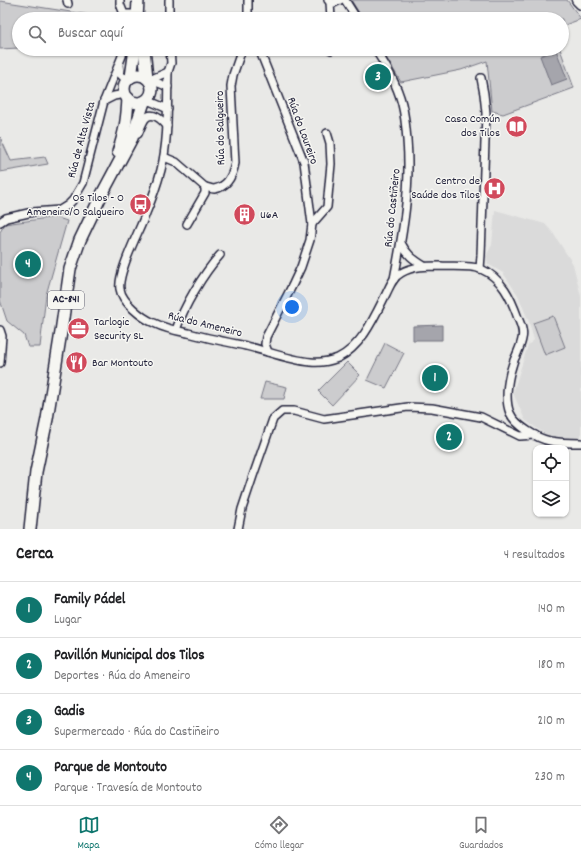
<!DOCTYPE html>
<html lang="es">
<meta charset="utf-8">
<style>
body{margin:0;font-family:Dekko,sans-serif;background:#f6f6f6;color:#202124}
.controls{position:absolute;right:12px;bottom:12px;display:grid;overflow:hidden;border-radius:8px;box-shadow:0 1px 3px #0004}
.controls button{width:36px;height:36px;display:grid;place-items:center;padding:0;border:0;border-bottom:1px solid #e0e0e0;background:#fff;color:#202124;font:20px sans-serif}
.you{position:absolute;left:292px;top:307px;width:14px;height:14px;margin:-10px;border:3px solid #fff;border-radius:50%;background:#1a73e8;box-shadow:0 0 0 6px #1a73e833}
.badge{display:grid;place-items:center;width:26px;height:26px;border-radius:50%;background:#0f766e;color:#fff;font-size:13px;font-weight:700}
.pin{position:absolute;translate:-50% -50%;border:2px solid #fff;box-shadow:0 1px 4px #0006}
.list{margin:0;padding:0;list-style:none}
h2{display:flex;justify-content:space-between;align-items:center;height:52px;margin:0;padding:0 16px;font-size:17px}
h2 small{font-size:13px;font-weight:400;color:#757577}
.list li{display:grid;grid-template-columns:26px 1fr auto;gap:12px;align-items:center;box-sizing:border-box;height:56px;padding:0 16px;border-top:1px solid #e0e0e0}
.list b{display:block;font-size:15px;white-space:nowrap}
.list p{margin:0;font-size:13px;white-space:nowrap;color:#757577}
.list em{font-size:13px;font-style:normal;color:#757577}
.icon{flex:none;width:22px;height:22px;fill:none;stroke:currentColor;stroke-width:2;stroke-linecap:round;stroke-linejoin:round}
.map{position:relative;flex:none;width:581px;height:529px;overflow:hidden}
.search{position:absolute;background:#fff;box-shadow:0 1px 3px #0004;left:12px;right:12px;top:12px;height:44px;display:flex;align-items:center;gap:10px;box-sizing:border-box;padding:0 14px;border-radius:22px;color:#757577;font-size:15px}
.sheet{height:276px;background:#fff}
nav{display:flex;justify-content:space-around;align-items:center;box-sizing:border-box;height:56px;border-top:1px solid #e0e0e0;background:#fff;font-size:11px;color:#757577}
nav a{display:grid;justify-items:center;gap:2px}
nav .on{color:#0f766e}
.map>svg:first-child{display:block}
</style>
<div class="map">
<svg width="581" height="529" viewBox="0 0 581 529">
<rect width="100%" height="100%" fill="#e9e9e7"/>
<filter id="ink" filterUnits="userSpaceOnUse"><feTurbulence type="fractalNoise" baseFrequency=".025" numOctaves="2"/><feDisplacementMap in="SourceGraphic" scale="8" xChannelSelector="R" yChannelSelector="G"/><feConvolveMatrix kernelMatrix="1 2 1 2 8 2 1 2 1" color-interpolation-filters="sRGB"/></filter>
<g filter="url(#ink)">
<!-- built -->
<path fill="#dadada" d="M 495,210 L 545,224 L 553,233 L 573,264 L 581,296 L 581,439 L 567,439 L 546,435 L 525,420 L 513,393 L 528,345 L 534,340 L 529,322 L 518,295 L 503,273 L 488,264 L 486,256 L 492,245 Z"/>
<!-- green -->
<g fill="#ccccce" stroke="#777784">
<path d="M 351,0 L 567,0 L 581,19 L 562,26 L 562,19 L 363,19 Z"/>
<path d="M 0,1 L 116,19 L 19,19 L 19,48 L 0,49 Z"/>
<path d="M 381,49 L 560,49 L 574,88 L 503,114 L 492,111 L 487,61 L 461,70 L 401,82 Z"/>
<path d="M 0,137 L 11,161 L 45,157 L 48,164 L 0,172 Z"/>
<path d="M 55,217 L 67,221 L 46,295 L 40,347 L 28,347 L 24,335 L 7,321 L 0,300 L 0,232 L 5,224 Z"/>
<path d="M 553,316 L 565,347 L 545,355 L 533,323 Z"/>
<path d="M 385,343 L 404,353 L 386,388 L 367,380 Z"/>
<path d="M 347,362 L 360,375 L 332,405 L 318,391 Z"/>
<path d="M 265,382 L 287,387 L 284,399 L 260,399 Z"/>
</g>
<!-- water -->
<g fill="#a5a5ac" stroke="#71717f">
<path d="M 556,50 L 567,79 L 551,85 L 540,56 Z"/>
<path d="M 442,325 L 442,340 L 413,340 L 413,326 Z"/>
</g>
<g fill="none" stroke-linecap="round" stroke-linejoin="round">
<defs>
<g id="street">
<path d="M 67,0 L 68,4"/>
<path d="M 120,0 L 120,4 L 124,14 L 137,14"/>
<path d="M 169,0 L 169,19"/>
<path d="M 248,0 L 248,19"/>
<path d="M 328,0 L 330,2 L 334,3 L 340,0"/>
<path d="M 345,0 L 357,19"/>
<path d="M 330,2 L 331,19"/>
<path d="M 170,49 L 171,63 L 168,72 C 167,105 169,138 161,170 C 157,185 152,199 146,213 C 140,230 117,273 120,289 C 122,302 142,318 154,323 C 164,328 177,331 188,333 C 207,338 227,342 246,346 C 267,351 289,360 311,362 C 320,363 330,361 338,358 C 362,346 374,318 386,294 C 390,286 393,277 401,273 C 413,266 427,266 441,266 C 452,267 470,265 481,269 C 502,278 511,298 518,318 C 521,325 524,332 522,339 C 521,345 518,351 516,356 C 513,361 512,367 510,373 C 507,386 505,401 510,413 C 515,425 538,439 550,441 C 560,443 571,443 581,443"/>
<path d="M 259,49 L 304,162 L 312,224 L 310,240 L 301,267 L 293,284 L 266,337 L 265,344 L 268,352"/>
<path d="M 331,49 L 331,50"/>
<path d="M 375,49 C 386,66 397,84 402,104 C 405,116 406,127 407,140 C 411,187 403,233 394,279"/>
<path d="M 119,65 L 120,74 L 124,78 L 128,79"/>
<path d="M 149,80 L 168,72"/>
<path d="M 151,83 L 156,82 L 168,87"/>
<path d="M 147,100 L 168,109"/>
<path d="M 104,101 L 114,96 L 125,94"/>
<path d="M 138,134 C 140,130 142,123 145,119 C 152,110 162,120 167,126"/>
<path d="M 164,157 L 176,162 L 205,187 L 205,193 L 187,224"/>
<path d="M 205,187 C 207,187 211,189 214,189 C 228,187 233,174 235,163 L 231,86 L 233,75 L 242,49"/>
<path d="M 0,222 L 6,218 L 33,212 L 60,210 L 68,205 L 73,200 L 83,183 L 104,101 L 122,56 L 123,49"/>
<path d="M 312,224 L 327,207 L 331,164 L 330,143 L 327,133"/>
<path d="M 401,243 C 407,255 413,259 424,266"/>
<path d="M 480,269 L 481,255 L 486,113 L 484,94 L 481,78"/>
<path d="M 0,330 L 2,336 L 0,363"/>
<path d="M 176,330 C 184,306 203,274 220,255"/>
<path d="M 238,529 L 242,509 L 253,476 L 273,419 L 282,411 L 294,411 L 324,419 L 408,407 L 432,408 L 481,417 L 520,436 L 535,435"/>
</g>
<path id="secondary" d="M 577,0 L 581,4"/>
<g id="primary">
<path d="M 137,19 L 138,0"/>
<path d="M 144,49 L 147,78"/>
<circle cx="138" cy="89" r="14"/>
<path d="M 131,77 L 135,49"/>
<path d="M 118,152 C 125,132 127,119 128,98"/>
<path d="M 30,529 L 36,472 L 47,419 L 61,332 L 70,269 L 80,240 L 101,196 L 132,138 L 144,102"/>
</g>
</defs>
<!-- street casing -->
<use href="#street" stroke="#22223b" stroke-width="10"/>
<!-- secondary casing -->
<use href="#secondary" stroke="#22223b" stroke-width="13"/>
<!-- primary casing -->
<use href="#primary" stroke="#22223b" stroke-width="14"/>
<!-- street -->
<use href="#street" stroke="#f6f6f2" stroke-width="7"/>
<!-- secondary -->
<use href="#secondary" stroke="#f6f6f2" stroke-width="10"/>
<!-- primary -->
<use href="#primary" stroke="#f6f6f2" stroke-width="11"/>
</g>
</g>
<!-- icons -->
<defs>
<symbol id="library-disc" viewBox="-11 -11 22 22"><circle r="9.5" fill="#d1495b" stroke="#f6f6f2"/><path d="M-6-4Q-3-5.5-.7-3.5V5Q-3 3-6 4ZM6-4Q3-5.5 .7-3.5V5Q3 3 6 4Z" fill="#fff"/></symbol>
<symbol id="hospital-disc" viewBox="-11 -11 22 22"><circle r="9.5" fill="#d1495b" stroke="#f6f6f2"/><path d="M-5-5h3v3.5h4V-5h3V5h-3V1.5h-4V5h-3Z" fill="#fff"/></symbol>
<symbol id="bus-disc" viewBox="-11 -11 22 22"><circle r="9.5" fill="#d1495b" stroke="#f6f6f2"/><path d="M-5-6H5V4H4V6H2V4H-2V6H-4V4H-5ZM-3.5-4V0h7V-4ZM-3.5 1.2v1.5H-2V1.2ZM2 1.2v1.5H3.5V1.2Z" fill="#fff"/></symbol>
<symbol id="building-disc" viewBox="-11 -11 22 22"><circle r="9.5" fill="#d1495b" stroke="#f6f6f2"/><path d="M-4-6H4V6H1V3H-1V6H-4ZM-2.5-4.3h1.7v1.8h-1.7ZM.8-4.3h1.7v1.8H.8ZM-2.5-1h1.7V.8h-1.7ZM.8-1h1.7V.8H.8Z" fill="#fff"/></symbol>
<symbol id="office-disc" viewBox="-11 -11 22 22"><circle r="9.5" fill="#d1495b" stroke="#f6f6f2"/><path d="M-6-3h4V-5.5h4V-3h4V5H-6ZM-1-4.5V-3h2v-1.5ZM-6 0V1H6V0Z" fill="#fff"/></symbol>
<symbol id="restaurant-disc" viewBox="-11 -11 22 22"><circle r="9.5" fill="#d1495b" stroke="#f6f6f2"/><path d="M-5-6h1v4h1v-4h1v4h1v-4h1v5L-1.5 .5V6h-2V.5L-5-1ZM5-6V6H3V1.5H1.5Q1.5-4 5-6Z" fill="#fff"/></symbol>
</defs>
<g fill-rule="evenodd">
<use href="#library-disc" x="504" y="114" width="25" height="25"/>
<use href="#hospital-disc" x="482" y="176" width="25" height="25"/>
<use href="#bus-disc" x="128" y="192" width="25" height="25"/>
<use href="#building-disc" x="232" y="202" width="25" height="25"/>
<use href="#office-disc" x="66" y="316" width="25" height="25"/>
<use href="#restaurant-disc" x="64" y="350" width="25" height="25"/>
</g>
<g text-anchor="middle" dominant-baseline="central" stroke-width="3" stroke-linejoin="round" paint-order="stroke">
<!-- shield labels -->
<rect fill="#f6f6f2" stroke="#626272" stroke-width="1" x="48" y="291" width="36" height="18" rx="3"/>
<g font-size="11" font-weight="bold" fill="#22223b">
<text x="66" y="300">AC-841</text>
</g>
<!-- poi labels -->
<g font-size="12" fill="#22223b" stroke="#f6f6f2" text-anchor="end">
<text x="500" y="119">Casa Común<tspan x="500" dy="14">dos Tilos</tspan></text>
<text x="480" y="181">Centro de<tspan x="480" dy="14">Saúde dos Tilos</tspan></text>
<text x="124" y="198">Os Tilos - O<tspan x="124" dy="14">Ameneiro/O Salgueiro</tspan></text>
<text x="260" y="215" text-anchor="start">U6A</text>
<text x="94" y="322" text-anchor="start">Tarlogic<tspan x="94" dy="14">Security SL</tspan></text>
<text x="92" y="363" text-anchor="start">Bar Montouto</text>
</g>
<!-- street labels -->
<g font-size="12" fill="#22223b" stroke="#f6f6f2">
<text transform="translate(221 128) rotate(-91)">Rúa do Salgueiro</text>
<text transform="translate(302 131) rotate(70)">Rúa do Loureiro</text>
<text transform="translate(82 140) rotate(-75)">Rúa de Alta Vista</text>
<text transform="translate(393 208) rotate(-84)">Rúa do Castiñeiro</text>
<text transform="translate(205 325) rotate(14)">Rúa do Ameneiro</text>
</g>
</g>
</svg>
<div class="controls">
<button><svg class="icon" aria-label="locate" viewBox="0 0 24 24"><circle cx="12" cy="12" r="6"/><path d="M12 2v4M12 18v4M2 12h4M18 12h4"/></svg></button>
<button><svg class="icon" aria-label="layers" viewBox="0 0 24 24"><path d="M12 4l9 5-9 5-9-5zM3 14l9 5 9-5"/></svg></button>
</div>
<div class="you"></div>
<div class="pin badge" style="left:435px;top:378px">1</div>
<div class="pin badge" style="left:449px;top:437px">2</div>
<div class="pin badge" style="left:378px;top:77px">3</div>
<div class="pin badge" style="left:28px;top:264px">4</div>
<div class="search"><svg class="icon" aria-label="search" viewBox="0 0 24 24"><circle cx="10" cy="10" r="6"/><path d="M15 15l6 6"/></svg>Buscar aquí</div>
</div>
<section class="sheet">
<h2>Cerca<small>4 resultados</small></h2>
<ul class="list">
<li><span class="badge">1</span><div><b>Family Pádel</b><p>Lugar</p></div><em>140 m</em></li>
<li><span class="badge">2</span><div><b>Pavillón Municipal dos Tilos</b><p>Deportes · Rúa do Ameneiro</p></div><em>180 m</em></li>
<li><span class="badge">3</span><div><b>Gadis</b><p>Supermercado · Rúa do Castiñeiro</p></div><em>210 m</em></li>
<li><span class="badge">4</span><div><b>Parque de Montouto</b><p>Parque · Travesía de Montouto</p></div><em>230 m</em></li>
</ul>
</section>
<nav>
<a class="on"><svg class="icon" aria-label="map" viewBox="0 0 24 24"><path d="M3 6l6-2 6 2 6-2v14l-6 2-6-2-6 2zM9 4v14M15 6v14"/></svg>Mapa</a>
<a><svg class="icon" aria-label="directions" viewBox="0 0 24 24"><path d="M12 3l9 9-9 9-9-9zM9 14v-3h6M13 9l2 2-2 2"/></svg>Cómo llegar</a>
<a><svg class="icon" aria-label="saved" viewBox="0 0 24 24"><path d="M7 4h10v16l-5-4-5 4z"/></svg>Guardados</a>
</nav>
